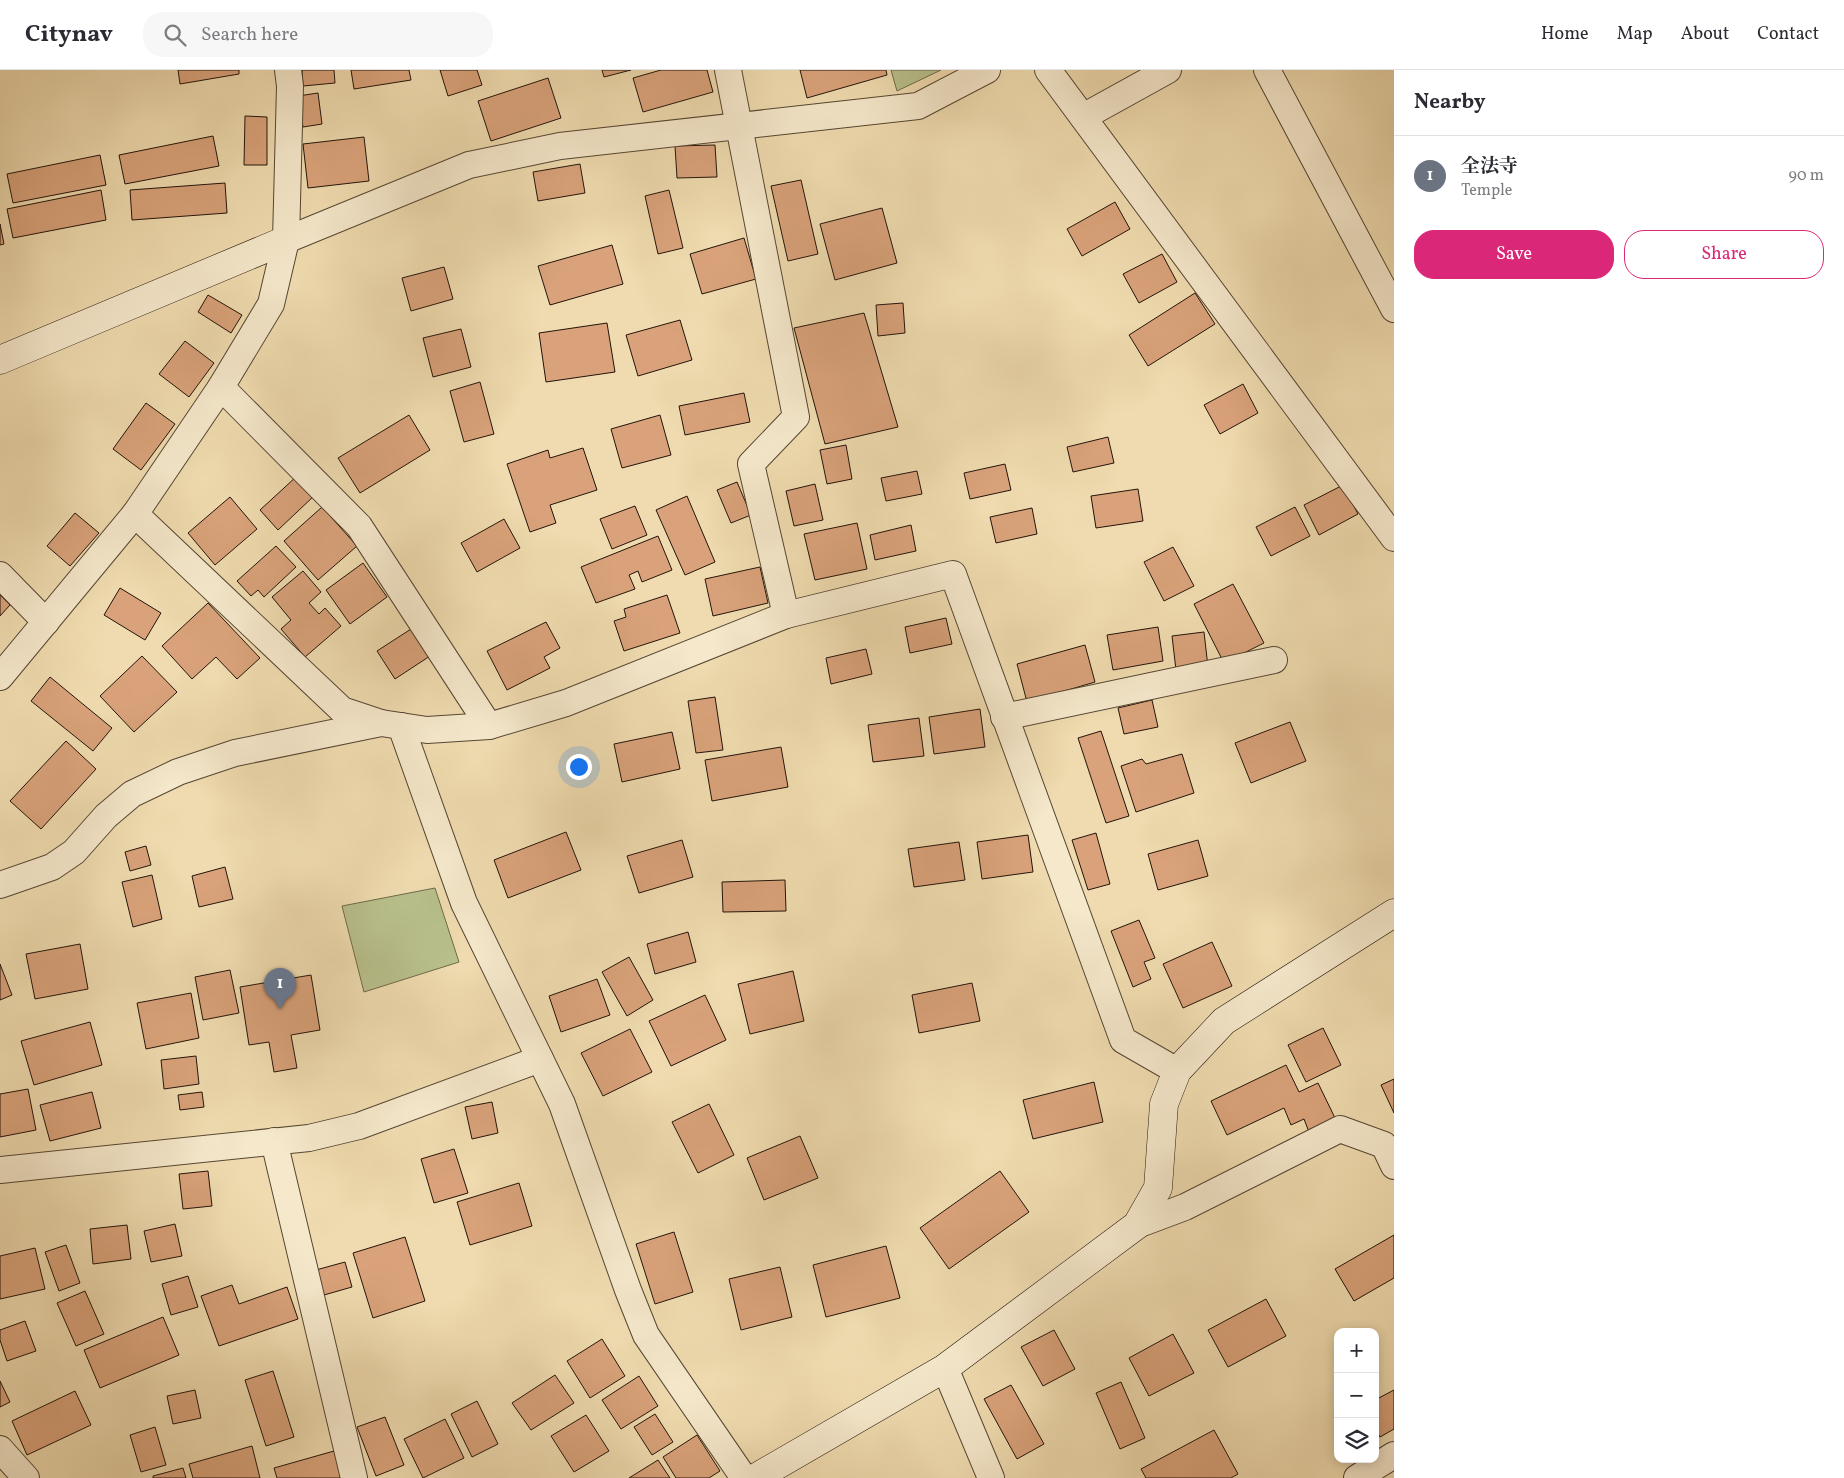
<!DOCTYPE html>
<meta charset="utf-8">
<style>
body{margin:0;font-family:Vollkorn,"Noto Serif JP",serif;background:#f7f7f7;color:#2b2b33}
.controls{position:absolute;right:15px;bottom:15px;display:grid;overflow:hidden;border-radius:10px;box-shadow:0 2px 12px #0003}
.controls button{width:45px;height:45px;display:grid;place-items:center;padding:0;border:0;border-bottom:1px solid #e1e1e2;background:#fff;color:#2b2b33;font:25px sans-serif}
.you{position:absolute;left:578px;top:696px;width:18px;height:18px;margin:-12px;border:4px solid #fff;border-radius:50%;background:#1a73e8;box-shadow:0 0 0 8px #1a73e833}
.badge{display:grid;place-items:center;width:32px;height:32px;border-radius:50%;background:#db2777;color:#fff;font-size:16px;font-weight:700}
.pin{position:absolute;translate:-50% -41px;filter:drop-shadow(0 1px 2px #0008)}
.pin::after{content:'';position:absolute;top:26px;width:18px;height:15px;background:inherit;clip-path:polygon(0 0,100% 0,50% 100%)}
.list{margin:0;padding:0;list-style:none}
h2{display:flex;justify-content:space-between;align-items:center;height:65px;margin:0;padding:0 20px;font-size:21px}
h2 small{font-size:16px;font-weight:400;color:#7c7c81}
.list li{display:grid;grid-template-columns:32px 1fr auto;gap:15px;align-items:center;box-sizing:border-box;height:80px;padding:0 20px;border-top:1px solid #e1e1e2}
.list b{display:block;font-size:19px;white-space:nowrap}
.list p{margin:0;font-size:16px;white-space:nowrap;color:#7c7c81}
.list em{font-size:16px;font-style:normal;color:#7c7c81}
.actions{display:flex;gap:10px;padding:15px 20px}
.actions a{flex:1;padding:11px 0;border:1px solid #db2777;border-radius:20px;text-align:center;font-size:18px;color:#db2777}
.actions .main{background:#db2777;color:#fff}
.icon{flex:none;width:28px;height:28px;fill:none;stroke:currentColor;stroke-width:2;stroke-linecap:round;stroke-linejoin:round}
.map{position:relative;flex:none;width:1394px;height:1408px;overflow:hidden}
header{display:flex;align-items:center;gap:30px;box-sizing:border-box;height:70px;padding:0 25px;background:#fff;border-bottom:1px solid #e1e1e2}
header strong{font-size:24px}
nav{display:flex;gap:28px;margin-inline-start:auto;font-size:18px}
.search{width:350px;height:45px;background:#f7f7f7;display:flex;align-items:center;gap:12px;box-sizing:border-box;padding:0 18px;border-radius:20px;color:#7c7c81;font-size:19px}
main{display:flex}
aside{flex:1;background:#fff}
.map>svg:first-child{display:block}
</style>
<header>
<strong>Citynav</strong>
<div class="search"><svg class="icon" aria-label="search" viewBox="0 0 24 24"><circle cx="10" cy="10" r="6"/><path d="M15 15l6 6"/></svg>Search here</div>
<nav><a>Home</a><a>Map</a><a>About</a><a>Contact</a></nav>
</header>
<main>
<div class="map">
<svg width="1394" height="1408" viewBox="0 0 1394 1408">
<rect width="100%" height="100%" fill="#efdbaf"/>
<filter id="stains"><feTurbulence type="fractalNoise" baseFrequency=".004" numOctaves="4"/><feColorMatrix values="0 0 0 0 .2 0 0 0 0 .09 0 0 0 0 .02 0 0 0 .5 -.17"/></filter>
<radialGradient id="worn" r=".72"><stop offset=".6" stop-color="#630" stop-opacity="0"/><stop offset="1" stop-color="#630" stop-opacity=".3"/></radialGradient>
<!-- green -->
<g fill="#b8c08c" stroke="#6e6a4b">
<path d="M 891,0 L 941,0 L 897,21 Z"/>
<path d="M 435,818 L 459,892 L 364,922 L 342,836 Z"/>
</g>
<!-- building -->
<g fill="#d9a27a" stroke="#23140a">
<path d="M 178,0 L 239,0 L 239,4 L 180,14 Z"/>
<path d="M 302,0 L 334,0 L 335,13 L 303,16 Z"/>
<path d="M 351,0 L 409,0 L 411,10 L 354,19 Z"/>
<path d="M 440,0 L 477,0 L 482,15 L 448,26 Z"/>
<path d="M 602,0 L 631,0 L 604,7 Z"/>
<path d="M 661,0 L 707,0 L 713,22 L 643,42 L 633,8 Z"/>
<path d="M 800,0 L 886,0 L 887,5 L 807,28 Z"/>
<path d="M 548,8 L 561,48 L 491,71 L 478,31 Z"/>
<path d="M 318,23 L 322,54 L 303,57 L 298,26 Z"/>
<path d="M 245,46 L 267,47 L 267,95 L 244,95 Z"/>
<path d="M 213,66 L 219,96 L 125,114 L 119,85 Z"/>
<path d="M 364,67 L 369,111 L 308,118 L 303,74 Z"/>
<path d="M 715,75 L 717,107 L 677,108 L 675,76 Z"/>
<path d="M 100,85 L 106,115 L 13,133 L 7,104 Z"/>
<path d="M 580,94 L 585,123 L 538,131 L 533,102 Z"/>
<path d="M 801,110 L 818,184 L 788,191 L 771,116 Z"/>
<path d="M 225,113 L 227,143 L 132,150 L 130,120 Z"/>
<path d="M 101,120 L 106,150 L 13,168 L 7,139 Z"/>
<path d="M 669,120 L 683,178 L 658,184 L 645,126 Z"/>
<path d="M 1115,132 L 1130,159 L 1082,186 L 1067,159 Z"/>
<path d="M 882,138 L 897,193 L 835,210 L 820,154 Z"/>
<path d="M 0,154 L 4,174 L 0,175 Z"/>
<path d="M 744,168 L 756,209 L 702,224 L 690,184 Z"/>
<path d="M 612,175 L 623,214 L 550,235 L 538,196 Z"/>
<path d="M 1162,184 L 1177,212 L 1139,233 L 1123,204 Z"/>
<path d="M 444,197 L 453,229 L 411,241 L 402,208 Z"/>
<path d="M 1195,223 L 1215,254 L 1148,296 L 1129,265 Z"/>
<path d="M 208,225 L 242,245 L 231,263 L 198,242 Z"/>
<path d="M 903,233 L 905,263 L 878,266 L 876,235 Z"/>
<path d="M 864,243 L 898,357 L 825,374 L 794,258 Z"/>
<path d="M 680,250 L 692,290 L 638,306 L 626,265 Z"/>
<path d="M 607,253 L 615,302 L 546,312 L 539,263 Z"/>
<path d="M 461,259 L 471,297 L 433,307 L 423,268 Z"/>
<path d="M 185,271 L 214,293 L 189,327 L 159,304 Z"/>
<path d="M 480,312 L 494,364 L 464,372 L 450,321 Z"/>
<path d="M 1243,314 L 1258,343 L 1220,364 L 1204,335 Z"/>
<path d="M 744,323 L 750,352 L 685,365 L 679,336 Z"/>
<path d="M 146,333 L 175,354 L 141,400 L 113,379 Z"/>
<path d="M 409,345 L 430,380 L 360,423 L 338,388 Z"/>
<path d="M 660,345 L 671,385 L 622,398 L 611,359 Z"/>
<path d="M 1108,367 L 1114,393 L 1073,402 L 1067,377 Z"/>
<path d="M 846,375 L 852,409 L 827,414 L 820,380 Z"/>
<path d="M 583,378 L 597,420 L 550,435 L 556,453 L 530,462 L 507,394 L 548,380 L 550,388 Z"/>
<path d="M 1005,394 L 1011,420 L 970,429 L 964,403 Z"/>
<path d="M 917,401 L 922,424 L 886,431 L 881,408 Z"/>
<path d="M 297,406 L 315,425 L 278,460 L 260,440 Z"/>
<path d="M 737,412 L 751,445 L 731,453 L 717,420 Z"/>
<path d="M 815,414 L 823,450 L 794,456 L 786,421 Z"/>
<path d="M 1343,415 L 1358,444 L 1319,465 L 1304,435 Z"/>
<path d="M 1138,419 L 1143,451 L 1096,458 L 1091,426 Z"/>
<path d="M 687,426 L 715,492 L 685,505 L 656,440 Z"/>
<path d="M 230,427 L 257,459 L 215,495 L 188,463 Z"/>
<path d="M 635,436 L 647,465 L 612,479 L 600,449 Z"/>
<path d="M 322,437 L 357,476 L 318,510 L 284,471 Z"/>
<path d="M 1295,437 L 1310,466 L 1271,486 L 1256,457 Z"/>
<path d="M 1032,438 L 1037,464 L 996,473 L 990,447 Z"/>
<path d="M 75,443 L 99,463 L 70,496 L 47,476 Z"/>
<path d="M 504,449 L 520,478 L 477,502 L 461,473 Z"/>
<path d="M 857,453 L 867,499 L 815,510 L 804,464 Z"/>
<path d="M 911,455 L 916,481 L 875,490 L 870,465 Z"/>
<path d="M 658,466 L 672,500 L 642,512 L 638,501 L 629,505 L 635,519 L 596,533 L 581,497 Z"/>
<path d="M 276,476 L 296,497 L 264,527 L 258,520 L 251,526 L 237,511 Z"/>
<path d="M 1173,477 L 1194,516 L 1164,531 L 1144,492 Z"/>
<path d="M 363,493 L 387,527 L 350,554 L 326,520 Z"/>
<path d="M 760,497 L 768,533 L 713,546 L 705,509 Z"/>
<path d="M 303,501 L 321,522 L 309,533 L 319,544 L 325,538 L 341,556 L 305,587 L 281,559 L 291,550 L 272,527 Z"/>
<path d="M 1233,514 L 1264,573 L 1224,593 L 1194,534 Z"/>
<path d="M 120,518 L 161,543 L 145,570 L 104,545 Z"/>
<path d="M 0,525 L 10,535 L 0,546 Z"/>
<path d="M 667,525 L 680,563 L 624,581 L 614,551 L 626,547 L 624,539 Z"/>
<path d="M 208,533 L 260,588 L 237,609 L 216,587 L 192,609 L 162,576 Z"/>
<path d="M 946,548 L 952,574 L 910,583 L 905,557 Z"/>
<path d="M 546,552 L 560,578 L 544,587 L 550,598 L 507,620 L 487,581 Z"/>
<path d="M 1158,557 L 1163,591 L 1113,600 L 1107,565 Z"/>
<path d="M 411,559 L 430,586 L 395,609 L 377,581 Z"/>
<path d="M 1204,562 L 1208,597 L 1176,600 L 1172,566 Z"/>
<path d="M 1085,575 L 1095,612 L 1027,632 L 1017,594 Z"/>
<path d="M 866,579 L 872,604 L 831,614 L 826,588 Z"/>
<path d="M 142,586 L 177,622 L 134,662 L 100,626 Z"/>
<path d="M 50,607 L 112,658 L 93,681 L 31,631 Z"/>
<path d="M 715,627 L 723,680 L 696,683 L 688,631 Z"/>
<path d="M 1152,630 L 1158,657 L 1124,664 L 1118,638 Z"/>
<path d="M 980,639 L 985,677 L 934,684 L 929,647 Z"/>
<path d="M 919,648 L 924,686 L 873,692 L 868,655 Z"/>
<path d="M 1290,652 L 1306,691 L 1251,713 L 1235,673 Z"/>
<path d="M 1101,661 L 1129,746 L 1106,753 L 1078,668 Z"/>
<path d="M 672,662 L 680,699 L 622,712 L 614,674 Z"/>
<path d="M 66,671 L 96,699 L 41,759 L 10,731 Z"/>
<path d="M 781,677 L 788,717 L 712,731 L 705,690 Z"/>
<path d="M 1182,684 L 1194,723 L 1136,742 L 1121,696 L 1142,689 L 1146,694 Z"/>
<path d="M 566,762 L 581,800 L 508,828 L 494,790 Z"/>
<path d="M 1096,763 L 1110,814 L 1088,820 L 1072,770 Z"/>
<path d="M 1028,765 L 1033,802 L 982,809 L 977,772 Z"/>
<path d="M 682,770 L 693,807 L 639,823 L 627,786 Z"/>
<path d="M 1198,770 L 1208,806 L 1158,820 L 1148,784 Z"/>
<path d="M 959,772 L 965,810 L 914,817 L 908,779 Z"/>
<path d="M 146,776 L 151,795 L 130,801 L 125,782 Z"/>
<path d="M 225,797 L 233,829 L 199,837 L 192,806 Z"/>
<path d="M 152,805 L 162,849 L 133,857 L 122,812 Z"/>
<path d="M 785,810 L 786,841 L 723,842 L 722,812 Z"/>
<path d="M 1139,850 L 1155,888 L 1144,892 L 1151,909 L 1133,917 L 1111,861 Z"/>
<path d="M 688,862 L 696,892 L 655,904 L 647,874 Z"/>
<path d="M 1212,872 L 1232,916 L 1183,938 L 1163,894 Z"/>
<path d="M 80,874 L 88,919 L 35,929 L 26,884 Z"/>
<path d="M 629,887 L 653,930 L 627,946 L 602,902 Z"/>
<path d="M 0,894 L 12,925 L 0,930 Z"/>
<path d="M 230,900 L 239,943 L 203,950 L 195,907 Z"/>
<path d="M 793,901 L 804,951 L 750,964 L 738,914 Z"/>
<path d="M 311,905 L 320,960 L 291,965 L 297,998 L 274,1002 L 269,972 L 249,975 L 240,917 Z"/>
<path d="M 597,909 L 610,945 L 561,962 L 549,926 Z"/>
<path d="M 972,913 L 980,951 L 919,963 L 912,925 Z"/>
<path d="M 191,923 L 199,968 L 146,979 L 137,933 Z"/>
<path d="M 705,925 L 726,970 L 671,996 L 649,951 Z"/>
<path d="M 90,952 L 102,995 L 34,1015 L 21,971 Z"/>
<path d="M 1323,958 L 1341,995 L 1306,1012 L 1288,975 Z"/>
<path d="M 630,959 L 652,1002 L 603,1026 L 581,983 Z"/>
<path d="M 196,986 L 199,1014 L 164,1019 L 161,990 Z"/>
<path d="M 1286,995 L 1299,1022 L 1318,1013 L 1336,1050 L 1309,1062 L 1304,1049 L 1291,1055 L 1284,1038 L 1227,1065 L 1211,1031 Z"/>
<path d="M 1394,1009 L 1394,1043 L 1381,1015 Z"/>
<path d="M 1094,1012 L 1103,1052 L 1033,1069 L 1023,1030 Z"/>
<path d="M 28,1019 L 36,1060 L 0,1067 L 0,1024 Z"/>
<path d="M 92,1022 L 101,1058 L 50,1071 L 40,1035 Z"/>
<path d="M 202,1022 L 204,1037 L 180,1040 L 178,1025 Z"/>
<path d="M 492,1032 L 498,1063 L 472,1069 L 465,1037 Z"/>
<path d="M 709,1034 L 734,1085 L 698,1103 L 672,1052 Z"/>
<path d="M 800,1066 L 818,1108 L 764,1130 L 747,1088 Z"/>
<path d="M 454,1079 L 468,1123 L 434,1133 L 421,1089 Z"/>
<path d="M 208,1101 L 212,1136 L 183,1139 L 179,1104 Z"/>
<path d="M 1000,1101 L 1029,1142 L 949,1199 L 920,1158 Z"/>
<path d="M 519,1113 L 532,1156 L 470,1175 L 457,1132 Z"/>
<path d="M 175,1154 L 182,1186 L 151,1192 L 144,1161 Z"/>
<path d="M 127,1155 L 131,1189 L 93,1194 L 90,1159 Z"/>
<path d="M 674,1162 L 693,1222 L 655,1234 L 636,1174 Z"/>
<path d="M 1394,1165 L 1394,1208 L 1354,1231 L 1335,1199 Z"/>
<path d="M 405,1167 L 425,1231 L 373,1248 L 353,1183 Z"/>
<path d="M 66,1175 L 80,1213 L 59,1221 L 45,1182 Z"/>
<path d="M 886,1176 L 900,1228 L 826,1247 L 813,1195 Z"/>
<path d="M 35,1178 L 45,1219 L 0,1229 L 0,1186 Z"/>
<path d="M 345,1192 L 352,1217 L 324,1225 L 316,1200 Z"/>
<path d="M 780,1197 L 792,1247 L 741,1260 L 729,1209 Z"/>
<path d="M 188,1206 L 198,1237 L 171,1245 L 162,1214 Z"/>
<path d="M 232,1215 L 239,1234 L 287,1217 L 298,1249 L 219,1276 L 201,1226 Z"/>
<path d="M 85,1221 L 104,1264 L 76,1276 L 57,1233 Z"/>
<path d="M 1266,1229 L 1286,1266 L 1228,1297 L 1208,1260 Z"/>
<path d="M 163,1247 L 179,1285 L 100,1318 L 84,1280 Z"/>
<path d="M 25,1251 L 36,1281 L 7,1291 L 0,1270 L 0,1260 Z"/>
<path d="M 1054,1260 L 1075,1299 L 1043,1316 L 1021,1277 Z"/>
<path d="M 1173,1264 L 1194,1303 L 1149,1326 L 1129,1288 Z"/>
<path d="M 602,1269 L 625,1306 L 590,1328 L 567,1291 Z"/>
<path d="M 273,1301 L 294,1367 L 266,1376 L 245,1310 Z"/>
<path d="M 555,1305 L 574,1333 L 531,1360 L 512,1333 Z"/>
<path d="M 639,1306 L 658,1336 L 621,1359 L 602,1330 Z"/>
<path d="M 0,1311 L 10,1332 L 0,1337 Z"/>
<path d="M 1121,1312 L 1145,1368 L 1120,1379 L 1096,1323 Z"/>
<path d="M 1011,1315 L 1044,1374 L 1017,1389 L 984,1329 Z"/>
<path d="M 195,1320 L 201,1348 L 173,1354 L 167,1326 Z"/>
<path d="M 1394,1320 L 1394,1359 L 1380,1367 L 1375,1358 L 1375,1330 Z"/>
<path d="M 75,1321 L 91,1355 L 27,1385 L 12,1351 Z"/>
<path d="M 477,1331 L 498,1374 L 472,1387 L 451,1344 Z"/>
<path d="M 655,1344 L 673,1372 L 652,1385 L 634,1357 Z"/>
<path d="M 586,1345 L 609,1381 L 574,1402 L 551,1366 Z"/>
<path d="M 385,1347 L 404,1395 L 376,1406 L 357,1357 Z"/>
<path d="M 445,1349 L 464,1388 L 423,1408 L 404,1369 Z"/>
<path d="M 155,1357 L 166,1395 L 141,1402 L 130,1365 Z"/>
<path d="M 1214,1360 L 1238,1404 L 1231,1408 L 1146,1408 L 1141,1399 Z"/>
<path d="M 697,1365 L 720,1401 L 709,1408 L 676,1408 L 663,1387 Z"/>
<path d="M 252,1376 L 260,1408 L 193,1408 L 189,1394 Z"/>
<path d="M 334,1381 L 342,1408 L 277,1408 L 274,1398 Z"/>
<path d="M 658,1390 L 670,1408 L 629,1408 Z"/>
<path d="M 183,1398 L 186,1408 L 153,1408 L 153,1406 Z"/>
</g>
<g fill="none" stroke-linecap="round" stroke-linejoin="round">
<defs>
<g id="street">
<path d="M 728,0 L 796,347 L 751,394 L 786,545"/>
<path d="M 1048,0 L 1394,468"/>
<path d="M 1267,0 L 1394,239"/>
<path d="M 1083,47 L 1168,0"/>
<path d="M 286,170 L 469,95 L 560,76 L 918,36 L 987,0"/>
<path d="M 221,317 L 359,456 L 489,656"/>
<path d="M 135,444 L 342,640 L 381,653 L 427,660 L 489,656 L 566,633 L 786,545 L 953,504 L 1123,970 L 1177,1001"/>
<path d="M 0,505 L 46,552"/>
<path d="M 0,607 L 135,444 L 221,317 L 271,234 L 286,170 L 290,16 L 288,0"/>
<path d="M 1004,647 L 1274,590"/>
<path d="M 401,656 L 464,833 L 562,1034 L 628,1220 L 646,1265 L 744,1408"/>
<path d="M 0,815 L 52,797 L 74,782 L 106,746 L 132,724 L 178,702 L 235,683 L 381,653"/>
<path d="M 274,1071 L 354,1408"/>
<path d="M 0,1100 L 309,1068 L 359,1056 L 540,989"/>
<path d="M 1137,1155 L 1185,1137 L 1340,1059 L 1384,1075 L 1394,1096"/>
<path d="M 945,1298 L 991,1408"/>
<path d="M 0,1379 L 26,1408"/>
<path d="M 1357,1408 L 1394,1385"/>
</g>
<g id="secondary">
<path d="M 0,290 L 286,170"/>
<path d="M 755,1408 L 945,1298 L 1137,1155 L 1158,1118 L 1164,1034 L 1177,1001 L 1224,951 L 1394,843"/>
</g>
</defs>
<!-- street casing -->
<use href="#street" stroke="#564633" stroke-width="28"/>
<!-- secondary casing -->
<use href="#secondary" stroke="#23140a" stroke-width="29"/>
<!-- street -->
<use href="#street" stroke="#f5e8cb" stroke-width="26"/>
<!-- secondary -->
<use href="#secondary" stroke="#f5e8cb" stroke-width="28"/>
</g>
<rect width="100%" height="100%" filter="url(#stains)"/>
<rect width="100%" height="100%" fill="url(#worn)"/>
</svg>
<div class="controls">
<button>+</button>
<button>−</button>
<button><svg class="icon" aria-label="layers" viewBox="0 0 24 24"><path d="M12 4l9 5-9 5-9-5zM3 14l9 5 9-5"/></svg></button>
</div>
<div class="you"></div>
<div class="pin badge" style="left:280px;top:939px;background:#6b7280">1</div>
</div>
<aside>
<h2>Nearby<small></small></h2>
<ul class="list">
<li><span class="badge" style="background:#6b7280">1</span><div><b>全法寺</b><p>Temple</p></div><em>90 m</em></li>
</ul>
<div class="actions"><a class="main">Save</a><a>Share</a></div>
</aside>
</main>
